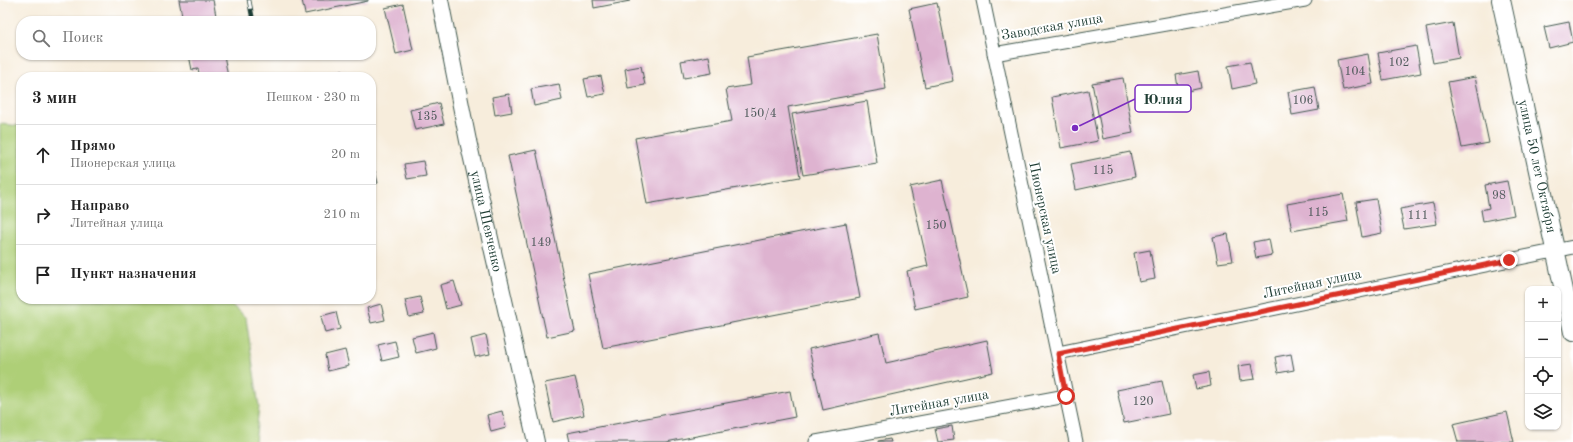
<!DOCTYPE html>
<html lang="ru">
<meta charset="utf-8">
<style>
body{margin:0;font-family:"Old Standard TT",serif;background:#f2f2f2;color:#222}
.controls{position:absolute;right:12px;bottom:12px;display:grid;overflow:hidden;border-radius:8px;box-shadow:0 1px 3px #0004}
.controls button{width:36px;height:36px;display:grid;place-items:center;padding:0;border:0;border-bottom:1px solid #e0e0e0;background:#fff;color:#222;font:20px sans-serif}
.stop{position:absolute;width:12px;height:12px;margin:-9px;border:3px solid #d93025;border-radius:50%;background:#fff}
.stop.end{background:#d93025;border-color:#fff;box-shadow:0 1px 4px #0008}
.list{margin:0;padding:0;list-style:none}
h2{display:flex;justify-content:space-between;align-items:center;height:52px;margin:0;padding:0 16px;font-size:17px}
h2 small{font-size:13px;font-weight:400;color:#767676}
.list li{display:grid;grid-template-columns:26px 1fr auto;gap:12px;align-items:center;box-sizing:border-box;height:60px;padding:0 16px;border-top:1px solid #e0e0e0}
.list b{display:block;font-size:15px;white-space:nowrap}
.list p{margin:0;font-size:13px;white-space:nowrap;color:#767676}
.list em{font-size:13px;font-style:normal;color:#767676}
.icon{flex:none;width:22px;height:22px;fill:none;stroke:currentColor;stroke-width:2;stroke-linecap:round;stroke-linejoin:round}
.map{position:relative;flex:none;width:1573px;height:442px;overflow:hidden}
.search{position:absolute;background:#fff;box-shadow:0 1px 3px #0004;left:16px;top:16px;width:360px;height:44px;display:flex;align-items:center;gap:10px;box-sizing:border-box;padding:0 14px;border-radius:16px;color:#767676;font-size:15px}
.panel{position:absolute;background:#fff;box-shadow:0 1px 3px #0004;left:16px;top:72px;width:360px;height:232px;border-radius:16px}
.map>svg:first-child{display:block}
</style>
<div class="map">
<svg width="1573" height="442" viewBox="0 0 1573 442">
<rect width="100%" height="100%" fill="#fff"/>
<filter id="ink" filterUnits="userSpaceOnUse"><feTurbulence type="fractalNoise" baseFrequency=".025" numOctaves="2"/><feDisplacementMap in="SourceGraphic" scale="8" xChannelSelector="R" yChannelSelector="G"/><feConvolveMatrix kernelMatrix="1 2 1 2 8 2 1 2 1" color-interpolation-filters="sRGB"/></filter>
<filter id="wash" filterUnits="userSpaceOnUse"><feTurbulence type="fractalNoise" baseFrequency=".012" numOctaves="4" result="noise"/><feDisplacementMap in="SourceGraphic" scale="16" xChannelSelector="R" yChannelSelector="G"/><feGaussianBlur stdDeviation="0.9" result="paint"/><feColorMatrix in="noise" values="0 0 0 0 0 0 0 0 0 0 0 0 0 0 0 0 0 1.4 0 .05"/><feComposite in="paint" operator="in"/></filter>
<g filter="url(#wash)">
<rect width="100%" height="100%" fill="#f7eddc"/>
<!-- green -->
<path fill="#aecf77" stroke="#668656" d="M 0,124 L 21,126 L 21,299 L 225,299 L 246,318 L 259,407 L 255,442 L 0,442 Z"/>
<g id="blocks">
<!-- building -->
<g fill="#deb3d0">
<path d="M 179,0 L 213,0 L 217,21 L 183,21 Z"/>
<path d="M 302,0 L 368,0 L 368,1 L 305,14 Z"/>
<path d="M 593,0 L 630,0 L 630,1 L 594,8 Z"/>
<path d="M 937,3 L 953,81 L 925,87 L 909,9 Z"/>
<path d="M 403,4 L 413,50 L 396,54 L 385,8 Z"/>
<path d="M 1569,22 L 1573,42 L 1549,48 L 1544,27 Z"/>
<path d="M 1453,23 L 1459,58 L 1433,63 L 1426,28 Z"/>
<path d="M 877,34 L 886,89 L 788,107 L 800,177 L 647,204 L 635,138 L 732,121 L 726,89 L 751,85 L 747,57 Z"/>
<path d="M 1416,46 L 1421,73 L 1383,80 L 1378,53 Z"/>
<path d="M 1368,54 L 1373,84 L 1343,90 L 1337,60 Z"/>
<path d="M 189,55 L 224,55 L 228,77 L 200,77 L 198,69 L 192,70 Z"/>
<path d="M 709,56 L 712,73 L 684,78 L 681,61 Z"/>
<path d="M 1250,62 L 1255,84 L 1232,89 L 1228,66 Z"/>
<path d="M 641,66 L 645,85 L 628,88 L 625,69 Z"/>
<path d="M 342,70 L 343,77 L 313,77 L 313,76 Z"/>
<path d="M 1198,71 L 1201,88 L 1179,93 L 1176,75 Z"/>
<path d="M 601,76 L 605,94 L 588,97 L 584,79 Z"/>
<path d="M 1475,77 L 1489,143 L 1462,148 L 1448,82 Z"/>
<path d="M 1123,78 L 1133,133 L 1103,139 L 1092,83 Z"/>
<path d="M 559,84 L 562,100 L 534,106 L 531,89 Z"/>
<path d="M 1315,87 L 1319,110 L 1292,115 L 1288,92 Z"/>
<path d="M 1088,90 L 1098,141 L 1061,148 L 1052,97 Z"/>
<path d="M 509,94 L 512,112 L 495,115 L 492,97 Z"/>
<path d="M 867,101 L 877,163 L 803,175 L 792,114 Z"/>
<path d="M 439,103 L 444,124 L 415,130 L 410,110 Z"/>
<path d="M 536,150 L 575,331 L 547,337 L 508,156 Z"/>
<path d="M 1130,152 L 1135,177 L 1076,190 L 1071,164 Z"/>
<path d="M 423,161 L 426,176 L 407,179 L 404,164 Z"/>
<path d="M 371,171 L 375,171 L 378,183 L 371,185 Z"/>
<path d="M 942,180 L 968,297 L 915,309 L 907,271 L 928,266 L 910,187 Z"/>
<path d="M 1507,181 L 1514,215 L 1483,221 L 1481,210 L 1489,208 L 1485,185 Z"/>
<path d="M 1343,194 L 1348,221 L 1292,231 L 1287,204 Z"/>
<path d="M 1376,199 L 1382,233 L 1362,237 L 1356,202 Z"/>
<path d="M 1433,203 L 1437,224 L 1404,229 L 1400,209 Z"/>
<path d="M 846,223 L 860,298 L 603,348 L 588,274 Z"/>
<path d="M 1228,234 L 1233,261 L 1218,263 L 1213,237 Z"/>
<path d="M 1269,239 L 1272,255 L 1256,258 L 1253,242 Z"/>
<path d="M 1150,250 L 1155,279 L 1139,282 L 1134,253 Z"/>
<path d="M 454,281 L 461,305 L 446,309 L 440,285 Z"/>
<path d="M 420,297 L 424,314 L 409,317 L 405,300 Z"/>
<path d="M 381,304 L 385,320 L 371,323 L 367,308 Z"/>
<path d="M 336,312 L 340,329 L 325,333 L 321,316 Z"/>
<path d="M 433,332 L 436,348 L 416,353 L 412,337 Z"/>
<path d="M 879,333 L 886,363 L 987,340 L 993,372 L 823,410 L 809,349 Z"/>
<path d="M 486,335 L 490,354 L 475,357 L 471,339 Z"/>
<path d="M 395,341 L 399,357 L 382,361 L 378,345 Z"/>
<path d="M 345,350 L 349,366 L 328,371 L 325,355 Z"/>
<path d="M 1291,354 L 1294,370 L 1278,373 L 1275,357 Z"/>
<path d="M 1252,364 L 1255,379 L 1240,381 L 1238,366 Z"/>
<path d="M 1209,372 L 1211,386 L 1196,389 L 1193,375 Z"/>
<path d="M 575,377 L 584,415 L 553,422 L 545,383 Z"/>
<path d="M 1162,381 L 1169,414 L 1124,423 L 1117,390 Z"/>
<path d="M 790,391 L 795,417 L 666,442 L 569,442 L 567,433 Z"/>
<path d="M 502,411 L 506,428 L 491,432 L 487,415 Z"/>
<path d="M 1507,412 L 1514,442 L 1458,442 L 1453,424 Z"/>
<path d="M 952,426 L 954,440 L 938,442 L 935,429 Z"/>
<path d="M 890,439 L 891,442 L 878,442 L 878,441 Z"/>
</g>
</g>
</g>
<g filter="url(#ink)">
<use href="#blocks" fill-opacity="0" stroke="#3f574d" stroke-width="1"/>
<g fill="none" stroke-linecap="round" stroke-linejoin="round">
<defs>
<g id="minor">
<path d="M 983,0 L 1076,442"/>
<path d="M 994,54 L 1305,0"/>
<path d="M 1058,353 L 1573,247"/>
<path d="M 816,442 L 1066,396"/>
</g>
<g id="tertiary">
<path id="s1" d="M 440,0 L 468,141 L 536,442"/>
</g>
<g id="secondary">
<path id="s2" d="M 1501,0 L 1573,332"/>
</g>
</defs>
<!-- minor casing -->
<use href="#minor" stroke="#3f574d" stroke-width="15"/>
<!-- tertiary casing -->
<use href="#tertiary" stroke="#3f574d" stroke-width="18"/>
<!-- secondary casing -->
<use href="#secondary" stroke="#3f574d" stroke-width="20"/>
<!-- minor -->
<use href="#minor" stroke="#fff" stroke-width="13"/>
<!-- tertiary -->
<use href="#tertiary" stroke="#fff" stroke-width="16"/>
<!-- secondary -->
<use href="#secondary" stroke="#fff" stroke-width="18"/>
<defs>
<path id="rail" d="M 249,0 L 253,21"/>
</defs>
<!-- rail casing -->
<use href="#rail" stroke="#1f3d34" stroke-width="4.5"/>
<!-- rail -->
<use href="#rail" stroke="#fff" stroke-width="3" stroke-dasharray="9" stroke-linecap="butt"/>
</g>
</g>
<g fill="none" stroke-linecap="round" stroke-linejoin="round" filter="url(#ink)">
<!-- route -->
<path stroke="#d93025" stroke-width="5" d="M 1066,396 L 1058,354 L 1509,260"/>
</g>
<g text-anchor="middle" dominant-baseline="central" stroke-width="4" stroke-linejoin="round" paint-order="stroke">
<!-- number labels -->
<g font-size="12" fill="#4f5a5b">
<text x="1399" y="63">102</text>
<text x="1355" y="72">104</text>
<text x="1303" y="101">106</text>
<text x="760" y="114">150/4</text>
<text x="427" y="117">135</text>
<text x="1103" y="171">115</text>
<text x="1499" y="196">98</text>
<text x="1318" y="213">115</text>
<text x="1418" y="216">111</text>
<text x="936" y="226">150</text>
<text x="541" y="243">149</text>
<text x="1143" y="402">120</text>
</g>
<!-- street labels -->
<g font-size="14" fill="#1f3d34" stroke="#fff">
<text transform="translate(1052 27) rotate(-10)">Заводская улица</text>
<text stroke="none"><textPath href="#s2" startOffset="170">улица 50 лет Октября</textPath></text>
<text transform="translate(1045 218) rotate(78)">Пионерская улица</text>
<text stroke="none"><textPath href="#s1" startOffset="226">улица Шевченко</textPath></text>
<text transform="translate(1312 284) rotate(-12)">Литейная улица</text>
<text transform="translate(939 403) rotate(-10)">Литейная улица</text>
</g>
</g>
<!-- callouts -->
<path fill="none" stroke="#7b2cbf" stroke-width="1.5" d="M1075 128L1135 99"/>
<circle fill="#7b2cbf" stroke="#fff" stroke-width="1.5" cx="1075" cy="128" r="4"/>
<rect fill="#fff" stroke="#7b2cbf" stroke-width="1.5" x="1135" y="85" width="56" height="27" rx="4"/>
<g font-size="15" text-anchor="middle" font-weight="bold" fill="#1f3d34">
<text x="1163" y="104">Юлия</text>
</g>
</svg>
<div class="controls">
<button>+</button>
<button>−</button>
<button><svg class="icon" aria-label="locate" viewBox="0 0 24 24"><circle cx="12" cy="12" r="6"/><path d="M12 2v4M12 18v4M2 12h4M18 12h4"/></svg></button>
<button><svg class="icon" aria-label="layers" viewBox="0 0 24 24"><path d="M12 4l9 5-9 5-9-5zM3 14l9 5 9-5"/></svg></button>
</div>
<div class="stop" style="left:1066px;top:396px"></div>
<div class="stop end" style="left:1509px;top:260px"></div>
<div class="search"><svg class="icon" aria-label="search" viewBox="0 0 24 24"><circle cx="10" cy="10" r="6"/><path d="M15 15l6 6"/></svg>Поиск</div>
<section class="panel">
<h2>3 мин<small>Пешком · 230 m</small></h2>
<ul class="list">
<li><svg class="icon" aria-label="ahead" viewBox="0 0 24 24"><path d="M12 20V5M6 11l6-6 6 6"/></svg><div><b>Прямо</b><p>Пионерская улица</p></div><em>20 m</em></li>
<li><svg class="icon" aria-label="right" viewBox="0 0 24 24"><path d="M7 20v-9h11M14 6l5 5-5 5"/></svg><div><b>Направо</b><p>Литейная улица</p></div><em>210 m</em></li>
<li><svg class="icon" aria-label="arrive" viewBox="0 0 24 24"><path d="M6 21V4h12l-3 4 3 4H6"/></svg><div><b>Пункт назначения</b></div></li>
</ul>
</section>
</div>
